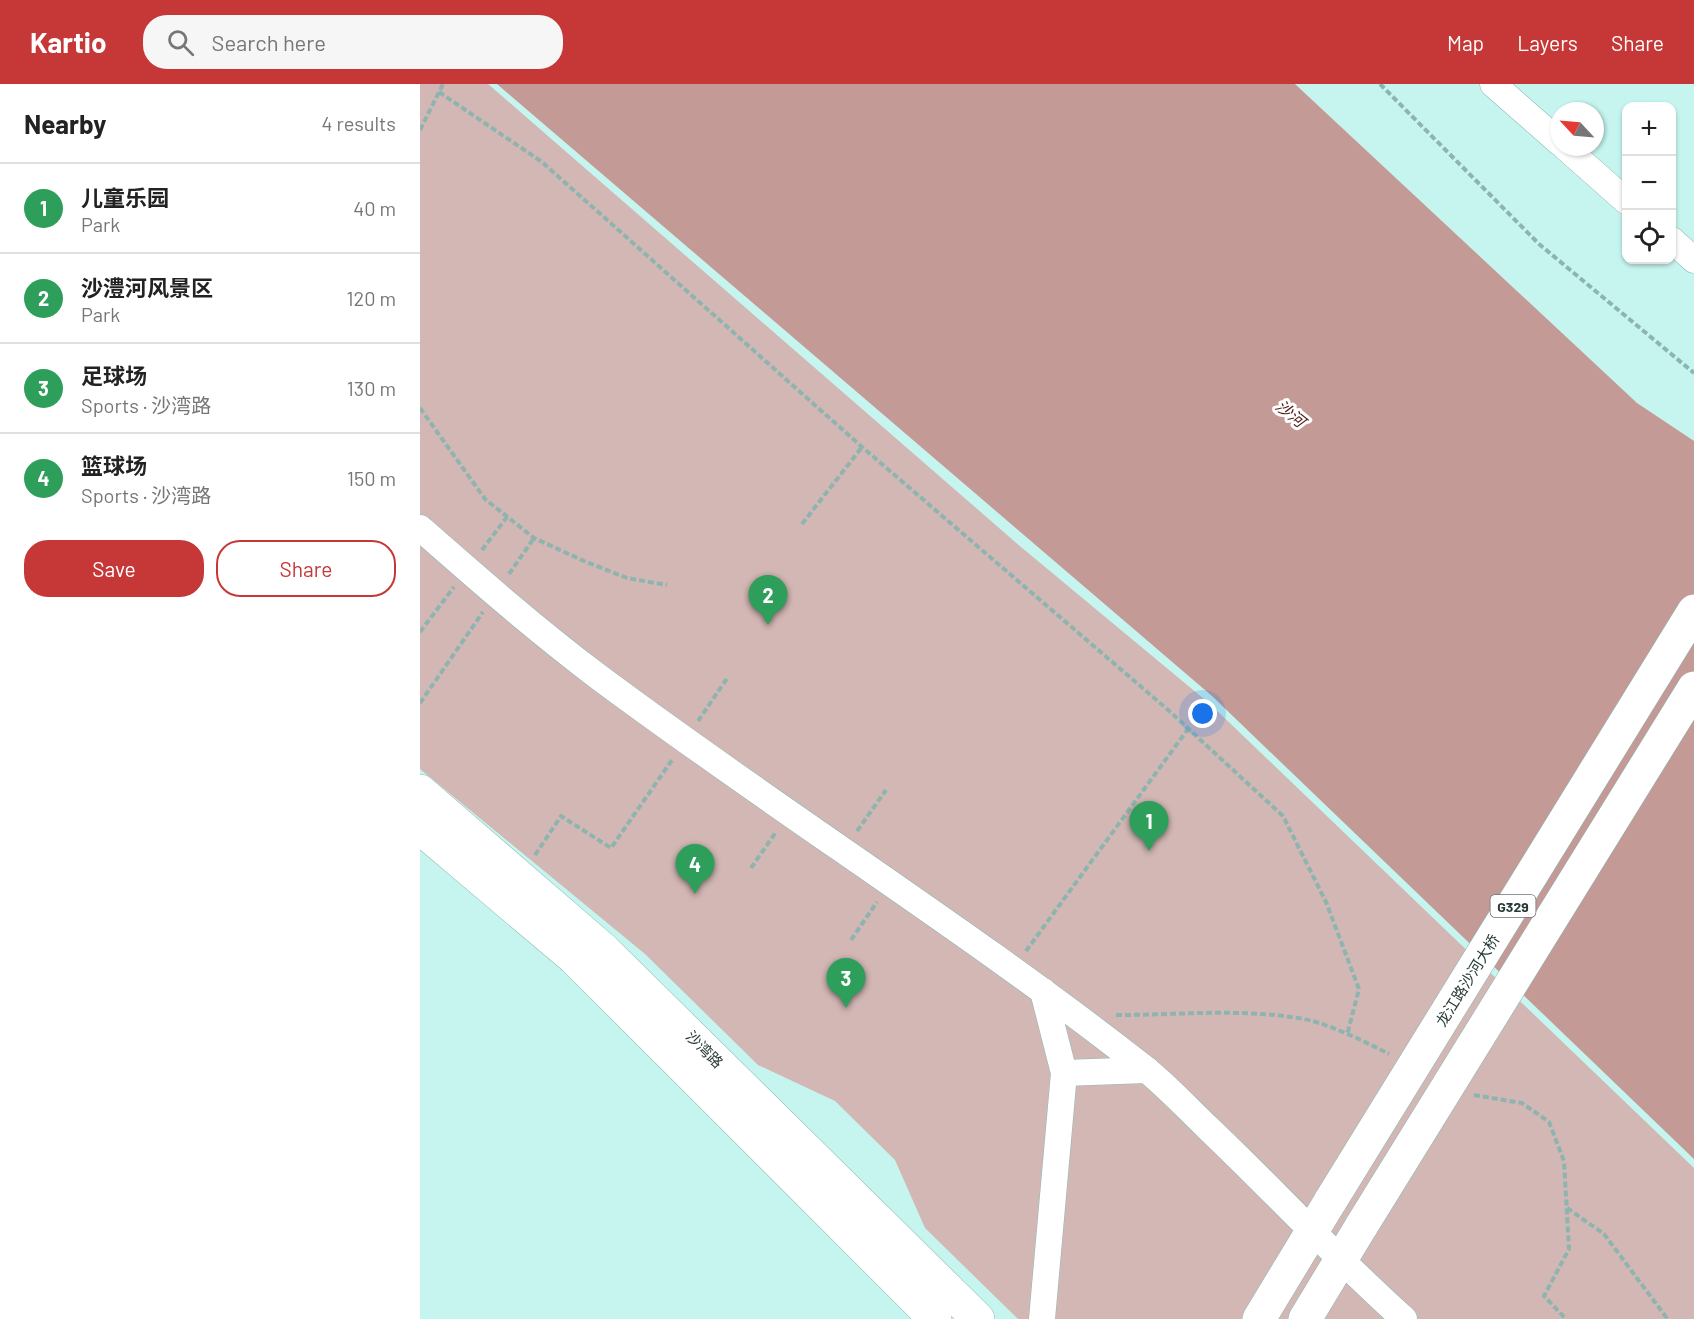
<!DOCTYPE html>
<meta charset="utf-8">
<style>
body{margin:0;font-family:Barlow,"Noto Sans SC",sans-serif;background:#f6f6f6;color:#222}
.controls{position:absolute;right:18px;top:18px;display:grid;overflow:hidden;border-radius:12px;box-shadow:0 2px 4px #0004}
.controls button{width:54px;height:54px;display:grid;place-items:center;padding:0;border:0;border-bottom:2px solid #e0e0e0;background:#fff;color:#222;font:30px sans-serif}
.compass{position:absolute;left:1130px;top:18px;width:54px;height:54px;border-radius:50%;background:#fff;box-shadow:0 2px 4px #0004;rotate:296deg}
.you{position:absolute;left:783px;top:630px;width:21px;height:21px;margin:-15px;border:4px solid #fff;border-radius:50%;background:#1a73e8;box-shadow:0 0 0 9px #1a73e833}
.badge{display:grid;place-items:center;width:39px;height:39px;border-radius:50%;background:#c63737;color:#fff;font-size:20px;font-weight:700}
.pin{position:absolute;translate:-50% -50px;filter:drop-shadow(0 2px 3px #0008)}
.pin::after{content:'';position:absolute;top:32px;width:21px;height:18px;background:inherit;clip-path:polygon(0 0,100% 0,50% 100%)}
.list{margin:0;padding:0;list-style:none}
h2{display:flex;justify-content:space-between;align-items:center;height:78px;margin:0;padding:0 24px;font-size:26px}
h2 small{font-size:20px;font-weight:400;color:#767676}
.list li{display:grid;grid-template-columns:39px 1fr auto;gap:18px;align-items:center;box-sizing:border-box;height:90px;padding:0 24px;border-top:2px solid #e0e0e0}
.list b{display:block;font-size:22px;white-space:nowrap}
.list p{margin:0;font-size:20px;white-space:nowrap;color:#767676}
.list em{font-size:20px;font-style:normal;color:#767676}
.actions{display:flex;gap:12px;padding:18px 24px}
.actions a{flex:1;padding:14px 0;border:2px solid #c63737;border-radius:24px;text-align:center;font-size:21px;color:#c63737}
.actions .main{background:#c63737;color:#fff}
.icon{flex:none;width:33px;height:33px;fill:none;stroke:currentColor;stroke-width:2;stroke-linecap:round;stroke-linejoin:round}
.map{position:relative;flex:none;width:1274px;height:1235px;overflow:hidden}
header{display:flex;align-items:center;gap:36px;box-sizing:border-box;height:84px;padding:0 30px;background:#c63737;color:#fff}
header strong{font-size:28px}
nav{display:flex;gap:33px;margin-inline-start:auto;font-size:21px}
.search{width:420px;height:54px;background:#f6f6f6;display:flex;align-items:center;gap:15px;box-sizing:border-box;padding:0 21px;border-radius:24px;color:#767676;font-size:22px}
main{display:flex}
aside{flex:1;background:#fff}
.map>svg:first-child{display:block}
</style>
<header>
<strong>Kartio</strong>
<div class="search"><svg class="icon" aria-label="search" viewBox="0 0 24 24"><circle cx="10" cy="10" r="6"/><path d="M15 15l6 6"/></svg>Search here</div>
<nav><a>Map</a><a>Layers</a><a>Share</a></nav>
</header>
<main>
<aside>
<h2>Nearby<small>4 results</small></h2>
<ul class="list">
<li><span class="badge" style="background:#2e9e5b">1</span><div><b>儿童乐园</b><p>Park</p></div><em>40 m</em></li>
<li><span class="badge" style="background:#2e9e5b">2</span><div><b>沙澧河风景区</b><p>Park</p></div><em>120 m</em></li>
<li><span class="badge" style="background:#2e9e5b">3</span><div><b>足球场</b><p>Sports · 沙湾路</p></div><em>130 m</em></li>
<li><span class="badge" style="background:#2e9e5b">4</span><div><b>篮球场</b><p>Sports · 沙湾路</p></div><em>150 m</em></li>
</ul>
<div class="actions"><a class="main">Save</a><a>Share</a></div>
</aside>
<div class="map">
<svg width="1274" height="1235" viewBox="0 0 1274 1235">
<rect width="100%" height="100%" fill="#c6f5ef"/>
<!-- green -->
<path fill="#d2b7b4" d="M 0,0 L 68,0 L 601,463 L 790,620 L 1274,1084 L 1274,1235 L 598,1235 L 505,1144 L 475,1076 L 415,1017 L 338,981 L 225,870 L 0,685 Z"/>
<!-- water -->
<path fill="#c49a96" d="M 77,0 L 875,0 L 1217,319 L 1274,357 L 1274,1075 L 792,612 Z"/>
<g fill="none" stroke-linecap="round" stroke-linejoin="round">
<defs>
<g id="street">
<path d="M 1073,0 L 1139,58"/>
<path d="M 1145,63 L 1206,117"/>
<path d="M 1252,156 L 1274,176"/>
<path d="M 0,444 C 57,494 115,545 176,591 C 355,725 547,845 723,983 C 746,1001 767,1024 788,1044 C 854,1107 916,1174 984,1235"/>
<path d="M 644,989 L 727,986"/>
<path d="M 622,1235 L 644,989 L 623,907"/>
</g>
<g id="secondary">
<path d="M 0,707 L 183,865 L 558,1235"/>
<path d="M 0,744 L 155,875 L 515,1235"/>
</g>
<g id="highway">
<path d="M 839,1235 L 911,1116"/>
<path d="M 885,1235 L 942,1141"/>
</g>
</defs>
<!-- street casing -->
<use href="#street" stroke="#8cb9b4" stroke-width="27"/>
<!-- secondary casing -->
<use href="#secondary" stroke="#8cb9b4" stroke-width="34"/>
<!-- highway casing -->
<use href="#highway" stroke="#8cb9b4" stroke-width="34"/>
<!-- path -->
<g stroke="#8eb4af" stroke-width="4" stroke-dasharray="6 3" stroke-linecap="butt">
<path d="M 960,0 L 1119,160 L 1274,289"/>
<path d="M 19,8 L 122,78 L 442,363 L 747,625 L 863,732 L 906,818 L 939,905 L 927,951"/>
<path d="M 0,46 L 23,0"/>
<path d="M 0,324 L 65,415 L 114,454 L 164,477 L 207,494 L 247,501"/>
<path d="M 382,440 L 442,363"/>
<path d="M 62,466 L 87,433"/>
<path d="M 89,490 L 114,454"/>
<path d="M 0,548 L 34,503"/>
<path d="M 0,619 L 63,528"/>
<path d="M 278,637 L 308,593"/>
<path d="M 437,747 L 466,706"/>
<path d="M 115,771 L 141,732 L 191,764 L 252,676"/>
<path d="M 331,784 L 356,748"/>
<path d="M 431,856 L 457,818"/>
<path d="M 606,867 L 768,645"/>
<path d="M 696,931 C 759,931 822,924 884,935 C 909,940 946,958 969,970"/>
<path d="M 1054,1011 L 1102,1019 L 1129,1038 L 1144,1077 L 1149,1165 L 1124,1212 L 1146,1235"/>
<path d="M 1147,1124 L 1184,1150 L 1246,1233 L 1245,1235"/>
</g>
<!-- street -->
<use href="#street" stroke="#fff" stroke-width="26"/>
<!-- secondary -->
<use href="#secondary" stroke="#fff" stroke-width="33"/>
<!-- highway -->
<use href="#highway" stroke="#fff" stroke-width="33"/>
<defs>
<g id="highway-bridge">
<path d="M 911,1116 L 1274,527"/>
<path d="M 942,1141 L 1274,604"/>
</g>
</defs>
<!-- highway-bridge casing -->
<use href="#highway-bridge" stroke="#8cb9b4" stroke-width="34" stroke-linecap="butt"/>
<!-- highway-bridge -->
<use href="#highway-bridge" stroke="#fff" stroke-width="33"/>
</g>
<g text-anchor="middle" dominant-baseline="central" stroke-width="6" stroke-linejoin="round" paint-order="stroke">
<!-- shield labels -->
<rect fill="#fff" stroke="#687573" stroke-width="1.5" x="1070.5" y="811" width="45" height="22" rx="4.5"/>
<g font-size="14" font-weight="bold" fill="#273a37">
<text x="1093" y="822">G329</text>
</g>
<!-- street labels -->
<g font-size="15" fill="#273a37" stroke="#fff">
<text transform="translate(1047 896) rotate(-58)">龙江路沙河大桥</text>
<text transform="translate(285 965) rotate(45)">沙湾路</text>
</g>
<!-- water labels -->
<g font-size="16" font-style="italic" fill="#4f1a18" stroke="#fff">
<text transform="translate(871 329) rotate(39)">沙河</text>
</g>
</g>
</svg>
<div class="controls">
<button>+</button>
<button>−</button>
<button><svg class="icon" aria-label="locate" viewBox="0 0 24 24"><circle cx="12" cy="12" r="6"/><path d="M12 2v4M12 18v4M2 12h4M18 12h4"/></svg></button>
</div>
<svg class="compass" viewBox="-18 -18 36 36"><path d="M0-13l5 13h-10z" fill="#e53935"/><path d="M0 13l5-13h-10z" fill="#767676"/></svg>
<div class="you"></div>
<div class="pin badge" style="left:729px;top:767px;background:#2e9e5b">1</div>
<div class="pin badge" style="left:348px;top:541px;background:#2e9e5b">2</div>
<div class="pin badge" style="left:426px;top:924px;background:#2e9e5b">3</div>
<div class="pin badge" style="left:275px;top:810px;background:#2e9e5b">4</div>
</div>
</main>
